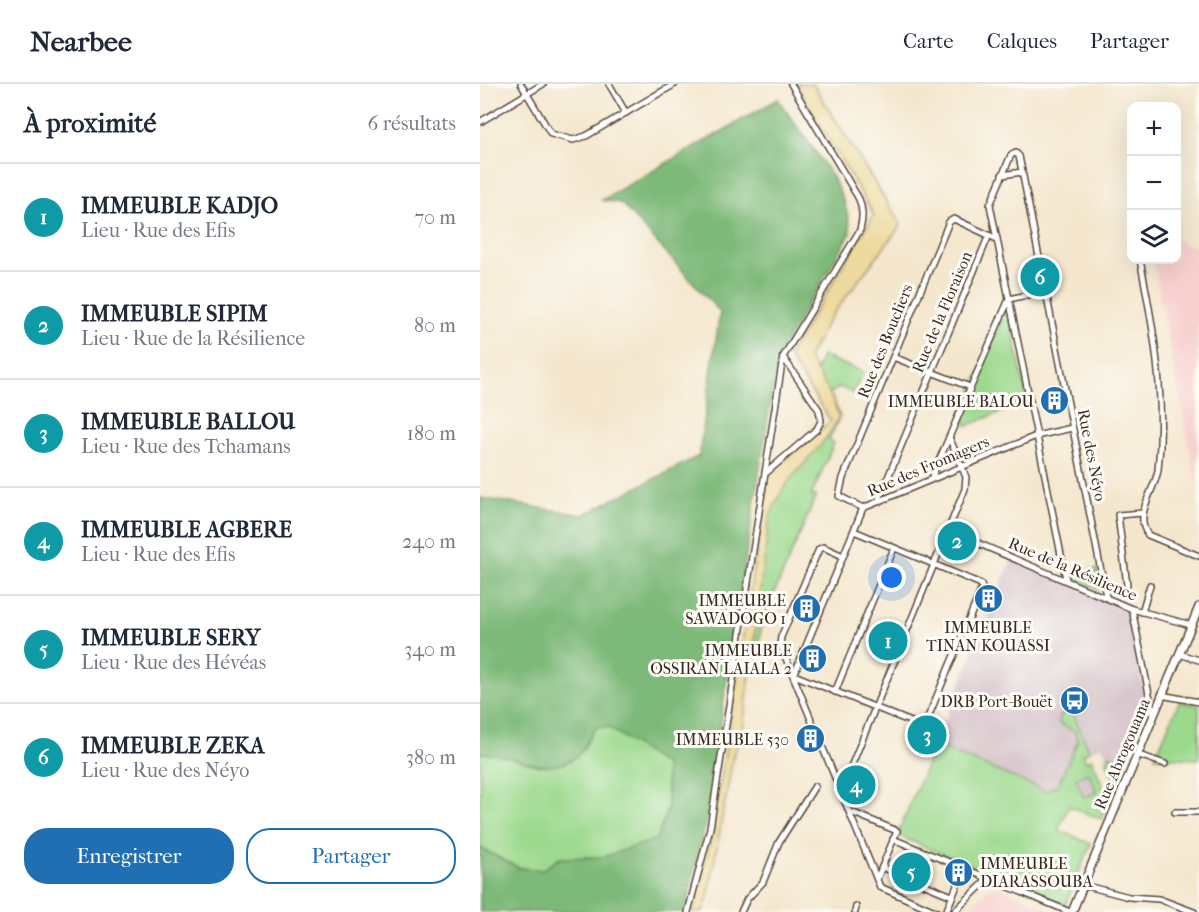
<!DOCTYPE html>
<html lang="fr">
<meta charset="utf-8">
<style>
body{margin:0;font-family:"IM FELL French Canon",serif;background:#f6f6f7;color:#1f2937}
.controls{position:absolute;right:18px;top:18px;display:grid;overflow:hidden;border-radius:12px;box-shadow:0 6px 24px #0002}
.controls button{width:54px;height:54px;display:grid;place-items:center;padding:0;border:0;border-bottom:2px solid #e0e1e3;background:#fff;color:#1f2937;font:30px sans-serif}
.you{position:absolute;left:412px;top:494px;width:21px;height:21px;margin:-15px;border:4px solid #fff;border-radius:50%;background:#1a73e8;box-shadow:0 0 0 9px #1a73e833}
.badge{display:grid;place-items:center;width:39px;height:39px;border-radius:50%;background:#1f6fb2;color:#fff;font-size:20px;font-weight:700}
.pin{position:absolute;translate:-50% -50%;border:3px solid #fff;box-shadow:0 2px 6px #0006}
.list{margin:0;padding:0;list-style:none}
h2{display:flex;justify-content:space-between;align-items:center;height:78px;margin:0;padding:0 24px;font-size:26px}
h2 small{font-size:20px;font-weight:400;color:#747a83}
.list li{display:grid;grid-template-columns:39px 1fr auto;gap:18px;align-items:center;box-sizing:border-box;height:108px;padding:0 24px;border-top:2px solid #e0e1e3}
.list b{display:block;font-size:22px;white-space:nowrap}
.list p{margin:0;font-size:20px;white-space:nowrap;color:#747a83}
.list em{font-size:20px;font-style:normal;color:#747a83}
.actions{display:flex;gap:12px;padding:18px 24px}
.actions a{flex:1;padding:14px 0;border:2px solid #1f6fb2;border-radius:24px;text-align:center;font-size:21px;color:#1f6fb2}
.actions .main{background:#1f6fb2;color:#fff}
.icon{flex:none;width:33px;height:33px;fill:none;stroke:currentColor;stroke-width:2;stroke-linecap:round;stroke-linejoin:round}
.map{position:relative;flex:none;width:719px;height:828px;overflow:hidden}
header{display:flex;align-items:center;gap:36px;box-sizing:border-box;height:84px;padding:0 30px;background:#fff;border-bottom:2px solid #e0e1e3}
header strong{font-size:28px}
nav{display:flex;gap:33px;margin-inline-start:auto;font-size:21px}
main{display:flex}
aside{flex:1;background:#fff}
.map>svg:first-child{display:block}
</style>
<header>
<strong>Nearbee</strong>
<nav><a>Carte</a><a>Calques</a><a>Partager</a></nav>
</header>
<main>
<aside>
<h2>À proximité<small>6 résultats</small></h2>
<ul class="list">
<li><span class="badge" style="background:#0f9aa8">1</span><div><b>IMMEUBLE KADJO</b><p>Lieu · Rue des Efis</p></div><em>70 m</em></li>
<li><span class="badge" style="background:#0f9aa8">2</span><div><b>IMMEUBLE SIPIM</b><p>Lieu · Rue de la Résilience</p></div><em>80 m</em></li>
<li><span class="badge" style="background:#0f9aa8">3</span><div><b>IMMEUBLE BALLOU</b><p>Lieu · Rue des Tchamans</p></div><em>180 m</em></li>
<li><span class="badge" style="background:#0f9aa8">4</span><div><b>IMMEUBLE AGBERE</b><p>Lieu · Rue des Efis</p></div><em>240 m</em></li>
<li><span class="badge" style="background:#0f9aa8">5</span><div><b>IMMEUBLE SERY</b><p>Lieu · Rue des Hévéas</p></div><em>340 m</em></li>
<li><span class="badge" style="background:#0f9aa8">6</span><div><b>IMMEUBLE ZEKA</b><p>Lieu · Rue des Néyo</p></div><em>380 m</em></li>
</ul>
<div class="actions"><a class="main">Enregistrer</a><a>Partager</a></div>
</aside>
<div class="map">
<svg width="719" height="828" viewBox="0 0 719 828">
<rect width="100%" height="100%" fill="#fdfcf7"/>
<filter id="ink" filterUnits="userSpaceOnUse"><feTurbulence type="fractalNoise" baseFrequency=".0167" numOctaves="2"/><feDisplacementMap in="SourceGraphic" scale="12" xChannelSelector="R" yChannelSelector="G"/><feConvolveMatrix kernelMatrix="1 2 1 2 8 2 1 2 1" color-interpolation-filters="sRGB"/></filter>
<filter id="wash" filterUnits="userSpaceOnUse"><feTurbulence type="fractalNoise" baseFrequency=".008" numOctaves="4" result="noise"/><feDisplacementMap in="SourceGraphic" scale="24" xChannelSelector="R" yChannelSelector="G"/><feGaussianBlur stdDeviation="1.35" result="paint"/><feColorMatrix in="noise" values="0 0 0 0 0 0 0 0 0 0 0 0 0 0 0 0 0 1.4 0 .05"/><feComposite in="paint" operator="in"/></filter>
<g filter="url(#wash)">
<rect width="100%" height="100%" fill="#f4e7ce"/>
<!-- built -->
<g fill="#f7d0cf">
<path d="M 697,156 L 719,165 L 717,404 L 673,176 L 696,176 Z"/>
<path d="M 514,801 L 574,826 L 573,828 L 483,828 Z"/>
</g>
<!-- industrial -->
<path fill="#d2bec5" d="M 531,476 L 648,526 L 668,625 L 646,678 L 627,672 L 622,662 L 603,670 L 617,708 L 590,718 L 455,661 Z"/>
<!-- green -->
<g fill="#9cd98d" stroke="#6c8256" stroke-width="1.5" fill-rule="evenodd">
<path d="M 528,220 L 547,317 L 487,342 L 482,331 Z"/>
<path d="M 342,272 L 383,288 L 373,309 L 360,303 L 350,309 L 360,332 L 349,356 L 354,359 L 331,412 L 336,412 L 282,538 L 279,560 L 273,559 L 289,436 L 295,415 L 308,396 L 347,354 L 359,332 L 336,285 Z"/>
<path d="M 617,485 L 621,506 L 590,494 L 589,490 Z"/>
<path d="M 699,618 L 719,621 L 719,675 L 675,673 Z"/>
<path d="M 587,627 L 592,628 L 609,667 L 603,670 L 606,677 L 612,675 L 628,715 L 621,735 L 589,722 L 578,746 L 611,760 L 585,821 L 417,751 L 455,661 L 566,707 L 578,701 L 598,656 L 594,647 L 579,639 L 580,633 ZM 609,689 L 617,708 L 604,713 L 596,694 Z"/>
<path d="M 117,643 L 128,643 L 186,681 L 188,724 L 177,755 L 124,773 L 80,774 L 62,786 L 39,784 L 0,764 L 0,669 L 16,668 L 59,682 L 100,669 L 109,650 Z"/>
<path d="M 629,671 L 644,677 L 637,695 L 633,693 L 626,675 Z"/>
</g>
<!-- forest -->
<path fill="#7db978" stroke="#5c724b" stroke-width="1.5" d="M 298,15 C 322,53 371,104 370,150 L 298,271 L 248,584 L 230,721 L 205,828 L 0,828 L 0,764 L 39,784 L 62,786 L 80,774 L 124,773 L 177,755 L 188,724 L 185,681 L 128,643 L 117,643 C 108,651 107,663 99,670 C 70,698 33,668 0,669 L 0,414 L 103,431 L 219,372 L 240,228 L 141,119 L 122,116 Z"/>
<!-- sand -->
<path fill="#eeda9e" stroke="#94825e" stroke-width="1.5" d="M 316,0 L 333,0 L 421,141 L 349,235 L 328,274 L 350,310 L 359,332 C 340,374 303,388 289,436 L 263,645 L 253,672 L 228,813 L 223,828 L 212,828 L 233,747 L 288,391 L 351,337 L 308,272 L 394,131 Z"/>
</g>
<g filter="url(#ink)">
<g fill="none" stroke-linecap="round" stroke-linejoin="round">
<defs>
<g id="street">
<path d="M 41,0 L 71,50 L 93,56 L 106,52 L 195,0"/>
<path d="M 129,0 L 146,29"/>
<path d="M 0,38 L 63,0"/>
<path d="M 522,91 L 542,88"/>
<path d="M 660,176 C 674,245 686,315 678,386 C 675,407 653,430 668,451 L 719,472"/>
<path d="M 413,273 L 490,303"/>
<path d="M 286,389 L 337,345 L 341,337 L 339,326 L 303,273"/>
<path d="M 451,395 L 529,215 L 565,207"/>
<path d="M 399,415 L 509,151"/>
<path d="M 383,424 L 359,412 L 363,394 L 469,138 L 474,135 L 517,155"/>
<path d="M 467,446 L 652,525 L 711,541"/>
<path d="M 374,447 L 501,500 L 502,504 L 444,643 L 314,591 L 383,424 L 556,352 L 592,344"/>
<path d="M 363,472 L 343,463 L 339,465 L 301,553 L 300,560 L 400,803 L 457,828"/>
<path d="M 586,495 L 510,121 L 531,71 L 536,69 L 539,72 L 626,512"/>
<path d="M 647,501 L 638,431 L 663,429"/>
<path d="M 652,525 L 673,630"/>
<path d="M 662,528 L 670,501"/>
<path d="M 699,570 L 719,576"/>
<path d="M 355,608 L 414,464"/>
<path d="M 681,611 L 719,618"/>
<path d="M 656,670 L 685,680"/>
<path d="M 361,707 L 485,405 L 486,393 L 469,353"/>
<path d="M 369,727 L 417,747 L 397,795"/>
<path d="M 695,728 L 719,728"/>
<path d="M 413,755 L 590,828"/>
<path d="M 402,783 L 472,812"/>
<path d="M 603,801 L 649,813 L 679,815 L 714,828"/>
<path d="M 208,828 L 230,744 L 303,273 L 380,146 C 383,134 383,126 379,115 L 311,0"/>
<path d="M 261,828 L 267,815 L 283,798 L 299,758 L 335,702"/>
<path d="M 375,828 L 376,823"/>
<path d="M 466,828 L 484,785"/>
<path d="M 474,828 L 508,795"/>
</g>
<path id="secondary" d="M 592,828 L 719,523"/>
</defs>
<!-- street casing -->
<use href="#street" stroke="#574638" stroke-width="8"/>
<!-- secondary casing -->
<use href="#secondary" stroke="#574638" stroke-width="10"/>
<!-- street -->
<use href="#street" stroke="#fff" stroke-width="5"/>
<!-- secondary -->
<use href="#secondary" stroke="#fff" stroke-width="7"/>
</g>
</g>
<!-- icons -->
<defs>
<symbol id="building-disc" viewBox="-11 -11 22 22"><circle r="9.5" fill="#1f6fb2" stroke="#fdfcf7"/><path d="M-4-6H4V6H1V3H-1V6H-4ZM-2.5-4.3h1.7v1.8h-1.7ZM.8-4.3h1.7v1.8H.8ZM-2.5-1h1.7V.8h-1.7ZM.8-1h1.7V.8H.8Z" fill="#fff"/></symbol>
<symbol id="bus-disc" viewBox="-11 -11 22 22"><circle r="9.5" fill="#1f6fb2" stroke="#fdfcf7"/><path d="M-5-6H5V4H4V6H2V4H-2V6H-4V4H-5ZM-3.5-4V0h7V-4ZM-3.5 1.2v1.5H-2V1.2ZM2 1.2v1.5H3.5V1.2Z" fill="#fff"/></symbol>
</defs>
<g fill-rule="evenodd">
<use href="#building-disc" x="558" y="300" width="33" height="33"/>
<use href="#building-disc" x="492" y="498" width="33" height="33"/>
<use href="#building-disc" x="310" y="508" width="33" height="33"/>
<use href="#building-disc" x="316" y="558" width="33" height="33"/>
<use href="#bus-disc" x="578" y="600" width="33" height="33"/>
<use href="#building-disc" x="314" y="638" width="33" height="33"/>
<use href="#building-disc" x="462" y="772" width="33" height="33"/>
</g>
<g text-anchor="middle" dominant-baseline="central" stroke-width="6" stroke-linejoin="round" paint-order="stroke">
<!-- street labels -->
<g font-size="16" fill="#3b2a1e" stroke="#fdfcf7">
<text transform="translate(462 228) rotate(-67)">Rue de la Floraison</text>
<text transform="translate(405 257) rotate(-68)">Rue des Boucliers</text>
<text transform="translate(612 371) rotate(79)">Rue des Néyo</text>
<text transform="translate(448 382) rotate(-23)">Rue des Fromagers</text>
<text transform="translate(593 485) rotate(23)">Rue de la Résilience</text>
<text transform="translate(642 670) rotate(-67)">Rue Abrogouama</text>
</g>
<!-- poi labels -->
<g font-size="16" fill="#3b2a1e" stroke="#fdfcf7" text-anchor="end">
<text x="554" y="317">IMMEUBLE BALOU</text>
<text x="306" y="516">IMMEUBLE<tspan x="306" dy="18">SAWADOGO 1</tspan></text>
<text x="508" y="543" text-anchor="middle">IMMEUBLE<tspan x="508" dy="18">TINAN KOUASSI</tspan></text>
<text x="312" y="566">IMMEUBLE<tspan x="312" dy="18">OSSIRAN LAIALA 2</tspan></text>
<text x="573" y="617">DRB Port-Bouët</text>
<text x="309" y="655">IMMEUBLE 530</text>
<text x="500" y="779" text-anchor="start">IMMEUBLE<tspan x="500" dy="18">DIARASSOUBA</tspan></text>
</g>
</g>
</svg>
<div class="controls">
<button>+</button>
<button>−</button>
<button><svg class="icon" aria-label="layers" viewBox="0 0 24 24"><path d="M12 4l9 5-9 5-9-5zM3 14l9 5 9-5"/></svg></button>
</div>
<div class="you"></div>
<div class="pin badge" style="left:408px;top:557px;background:#0f9aa8">1</div>
<div class="pin badge" style="left:477px;top:457px;background:#0f9aa8">2</div>
<div class="pin badge" style="left:447px;top:651px;background:#0f9aa8">3</div>
<div class="pin badge" style="left:376px;top:701px;background:#0f9aa8">4</div>
<div class="pin badge" style="left:431px;top:788px;background:#0f9aa8">5</div>
<div class="pin badge" style="left:560px;top:193px;background:#0f9aa8">6</div>
</div>
</main>
